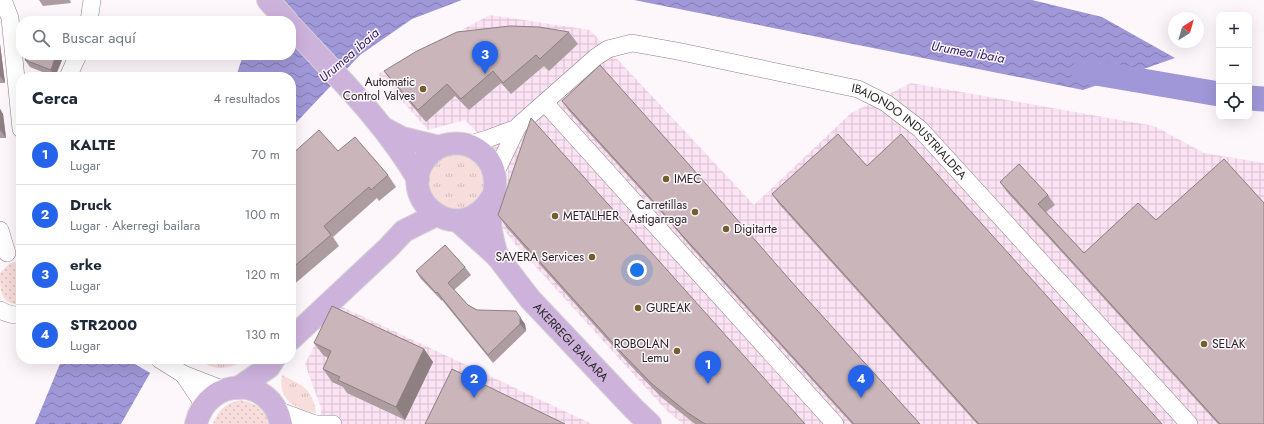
<!DOCTYPE html>
<html lang="es">
<meta charset="utf-8">
<style>
body{margin:0;font-family:Jost,sans-serif;background:#f2f2f3;color:#1f2937}
.controls{position:absolute;right:12px;top:12px;display:grid;overflow:hidden;border-radius:8px;box-shadow:0 4px 16px #0002}
.controls button{width:36px;height:36px;display:grid;place-items:center;padding:0;border:0;border-bottom:1px solid #e0e1e3;background:#fff;color:#1f2937;font:20px sans-serif}
.compass{position:absolute;left:1168px;top:12px;width:36px;height:36px;border-radius:50%;background:#fff;box-shadow:0 4px 16px #0002;rotate:37deg}
.you{position:absolute;left:637px;top:270px;width:14px;height:14px;margin:-10px;border:3px solid #fff;border-radius:50%;background:#1a73e8;box-shadow:0 0 0 6px #1a73e833}
.badge{display:grid;place-items:center;width:26px;height:26px;border-radius:50%;background:#2563eb;color:#fff;font-size:13px;font-weight:700}
.pin{position:absolute;translate:-50% -33px;filter:drop-shadow(0 1px 2px #0008)}
.pin::after{content:'';position:absolute;top:21px;width:14px;height:12px;background:inherit;clip-path:polygon(0 0,100% 0,50% 100%)}
.list{margin:0;padding:0;list-style:none}
h2{display:flex;justify-content:space-between;align-items:center;height:52px;margin:0;padding:0 16px;font-size:17px}
h2 small{font-size:13px;font-weight:400;color:#747a83}
.list li{display:grid;grid-template-columns:26px 1fr auto;gap:12px;align-items:center;box-sizing:border-box;height:60px;padding:0 16px;border-top:1px solid #e0e1e3}
.list b{display:block;font-size:15px;white-space:nowrap}
.list p{margin:0;font-size:13px;white-space:nowrap;color:#747a83}
.list em{font-size:13px;font-style:normal;color:#747a83}
.icon{flex:none;width:22px;height:22px;fill:none;stroke:currentColor;stroke-width:2;stroke-linecap:round;stroke-linejoin:round}
.map{position:relative;flex:none;width:1264px;height:424px;overflow:hidden}
.search{position:absolute;background:#fff;box-shadow:0 4px 16px #0002;left:16px;top:16px;width:280px;height:44px;display:flex;align-items:center;gap:10px;box-sizing:border-box;padding:0 14px;border-radius:16px;color:#747a83;font-size:15px}
.panel{position:absolute;background:#fff;box-shadow:0 4px 16px #0002;left:16px;top:72px;width:280px;height:292px;border-radius:16px}
.map>svg:first-child{display:block}
</style>
<div class="map">
<svg width="1264" height="424" viewBox="0 0 1264 424">
<defs>
<pattern id="industrial-grid" width="8" height="8" patternUnits="userSpaceOnUse"><rect width="8" height="8" fill="#fbe3f4"/><path d="M0 4h8M4 0v8" fill="none" stroke="#d7c3d1"/></pattern>
<pattern id="grass-tufts" width="24" height="20" patternUnits="userSpaceOnUse"><rect width="24" height="20" fill="#f7dddc"/><path d="M3 7l-1-3M5 7V3M7 7l1-3M15 17l-1-3M17 17v-4M19 17l1-3" fill="none" stroke="#d4bebd"/></pattern>
<pattern id="garden-dots" width="8" height="8" patternUnits="userSpaceOnUse"><rect width="8" height="8" fill="#f7dddc"/><path d="M2 2h.1M6 6h.1" fill="none" stroke="#d4bebd" stroke-width="1.8" stroke-linecap="round"/></pattern>
<pattern id="water-waves" width="16" height="10" patternUnits="userSpaceOnUse"><rect width="16" height="10" fill="#a097d8"/><path d="M0 5q4-4 8 0t8 0" fill="none" stroke="#837baf"/></pattern>
</defs>
<rect width="100%" height="100%" fill="#fdf6fb"/>
<!-- industrial -->
<g fill="url(#industrial-grid)">
<path d="M 490,15 L 590,30 L 754,205 L 851,113 L 911,83 L 1154,126 L 1204,153 L 1264,163 L 1264,424 L 683,424 L 666,410 L 515,244 L 499,223 L 507,199 L 508,168 L 493,149 L 465,120 L 428,130 L 378,74 Z"/>
<path d="M 336,304 L 592,424 L 321,424 L 321,408 L 305,364 Z"/>
</g>
<!-- grass -->
<g fill="url(#grass-tufts)">
<path d="M 456,151 L 476,157 L 488,182 L 482,200 L 456,212 L 438,205 L 427,187 L 431,167 L 437,159 Z"/>
<path d="M 198,359 L 246,359 C 237,366 224,370 213,367 C 208,366 203,362 198,359 Z"/>
<path d="M 282,375 C 302,385 313,389 316,413 C 296,409 277,400 282,375 Z"/>
</g>
<!-- garden -->
<g fill="url(#garden-dots)">
<path d="M 16,262 L 21,263 L 21,304 C 0,305 0,290 0,273 L 9,264 Z"/>
<path d="M 241,400 C 255,403 266,409 270,424 L 213,424 C 219,409 225,404 241,400 Z"/>
</g>
<!-- water -->
<g fill="url(#water-waves)">
<path d="M 283,0 L 462,0 L 412,19 L 360,55 L 291,128 L 291,77 L 236,77 L 243,55 L 291,55 L 291,21 L 266,21 Z"/>
<path d="M 634,0 L 1032,0 L 1102,17 L 1175,58 L 1083,90 Z"/>
<path d="M 62,359 L 158,359 L 121,424 L 35,424 Z"/>
</g>
<!-- pier -->
<path fill="#fdf6fb" d="M 126,359 L 160,359 L 152,374 Z"/>
<g fill="none" stroke-linecap="round" stroke-linejoin="round">
<!-- river -->
<g stroke="#a097d8" stroke-width="25">
<path d="M 1084,71 L 1219,94"/>
<path d="M 1249,98 L 1264,99"/>
</g>
<defs>
<g id="minor">
<path d="M 3,0 L 10,18 L 21,129"/>
<path d="M 89,21 L 92,0"/>
<path d="M 68,77 L 78,55"/>
<path d="M 545,103 L 835,424"/>
<path d="M 467,145 L 487,139 L 517,128"/>
<path id="s1" d="M 495,174 L 517,128 L 519,125 L 596,57 L 608,49 L 632,43 L 677,51 L 858,89 L 886,103 L 920,129 L 1189,424"/>
<path d="M 0,230 L 7,253"/>
<path d="M 0,310 C 7,314 13,316 21,315"/>
<path d="M 159,359 L 183,374 L 224,390"/>
<path d="M 183,374 L 204,405"/>
<path d="M 277,410 L 315,424"/>
<path d="M 315,424 L 333,424"/>
</g>
<g id="major">
<path d="M 268,0 L 287,21"/>
<path d="M 291,26 C 336,75 384,121 418,179"/>
<path d="M 385,129 L 402,138 L 439,147"/>
<path d="M 493,196 C 460,253 392,197 427,157 C 433,150 441,145 450,144 C 474,140 496,159 495,184 C 495,196 489,208 490,220 C 490,232 494,245 497,256"/>
<path id="s2" d="M 458,221 L 497,256 L 530,299 L 634,409 L 650,424"/>
<path d="M 291,339 L 388,248 L 404,231 L 436,215"/>
<path d="M 238,388 L 269,367 L 274,359"/>
<path d="M 196,424 C 208,375 272,376 281,424"/>
</g>
</defs>
<!-- minor casing -->
<use href="#minor" stroke="#8f808a" stroke-width="18"/>
<!-- major casing -->
<use href="#major" stroke="#d4d3d4" stroke-width="24"/>
<!-- minor -->
<use href="#minor" stroke="#fff" stroke-width="17"/>
<!-- major -->
<use href="#major" stroke="#cdb2dc" stroke-width="22"/>
</g>
<!-- wall -->
<g fill="#ad9ca0">
<path d="M 39,0 L 70,0 L 71,3 L 43,6 Z"/>
<path d="M 569,32 L 578,44 L 549,71 L 544,66 L 511,94 L 501,83 L 469,110 L 455,96 L 426,122 L 392,82 L 384,71 Z"/>
<path d="M 0,44 L 5,83 L 0,83 Z"/>
<path d="M 27,55 L 64,55 L 55,77 L 30,67 L 25,60 Z"/>
<path d="M 562,101 L 797,288 L 920,424 L 852,424 L 690,246 L 661,212 L 569,111 Z"/>
<path d="M 0,109 L 3,114 L 6,138 L 0,138 Z"/>
<path d="M 338,151 L 388,175 L 396,187 L 379,201 L 377,198 L 333,237 L 339,246 L 291,287 L 291,155 Z"/>
<path d="M 867,166 L 1162,424 L 977,424 L 779,204 L 772,194 Z"/>
<path d="M 1000,182 L 1048,195 L 1055,205 L 1046,212 L 1084,253 L 1264,424 L 1218,424 L 1007,192 Z"/>
<path d="M 498,215 L 805,424 L 695,424 L 661,397 L 629,364 L 507,228 Z"/>
<path d="M 465,267 L 471,275 L 454,290 L 468,305 L 477,310 L 525,324 L 526,331 L 493,363 L 442,300 L 442,301 L 421,279 L 416,271 Z"/>
<path d="M 314,343 L 424,349 L 433,362 L 405,420 L 347,393 L 343,387 L 332,382 L 323,369 L 328,358 L 323,355 Z"/>
</g>
<!-- shaded-wall -->
<g fill="#8d7f82">
<path d="M 0,44 L 5,83 L 0,76 Z"/>
<path d="M 56,55 L 64,55 L 55,77 L 51,70 Z"/>
<path d="M 0,109 L 3,114 L 6,138 L 0,130 Z"/>
<path d="M 520,317 L 525,324 L 526,331 L 520,324 Z"/>
<path d="M 424,349 L 433,362 L 405,420 L 396,407 Z"/>
</g>
<!-- building -->
<g fill="#c9b5ba" stroke="#8d7f82">
<path d="M 510,26 L 539,27 L 569,32 L 540,59 L 536,55 L 503,83 L 493,71 L 461,99 L 447,84 L 418,110 L 384,71 L 417,51 L 457,32 Z"/>
<path d="M 27,55 L 56,55 L 51,70 L 25,60 Z"/>
<path d="M 600,65 L 692,168 L 797,288 L 920,424 L 854,424 L 682,235 L 654,202 L 562,101 Z"/>
<path d="M 531,118 L 805,424 L 705,424 L 688,413 L 652,384 L 621,352 L 498,215 Z"/>
<path d="M 319,130 L 338,151 L 355,137 L 388,175 L 371,190 L 369,187 L 324,226 L 331,235 L 291,269 L 291,155 Z"/>
<path d="M 838,134 L 867,166 L 901,134 L 1162,424 L 979,424 L 772,194 Z"/>
<path d="M 1224,159 L 1264,203 L 1264,424 L 1220,424 L 1000,182 L 1019,164 L 1048,195 L 1038,204 L 1084,253 L 1138,203 L 1156,220 Z"/>
<path d="M 445,245 L 465,267 L 448,283 L 468,305 L 477,310 L 516,311 L 520,317 L 520,324 L 488,355 L 437,292 L 436,293 L 416,271 Z"/>
<path d="M 332,306 L 424,349 L 396,407 L 338,380 L 340,377 L 323,369 L 331,351 L 314,343 Z"/>
<path d="M 452,369 L 565,424 L 425,424 Z"/>
</g>
<!-- markers -->
<g fill="#71602e" stroke="#fdf6fb" stroke-width="1.5">
<circle cx="423" cy="89" r="4"/>
<circle cx="666" cy="179" r="4"/>
<circle cx="695" cy="212" r="4"/>
<circle cx="555" cy="216" r="4"/>
<circle cx="726" cy="229" r="4"/>
<circle cx="592" cy="257" r="4"/>
<circle cx="638" cy="308" r="4"/>
<circle cx="1204" cy="344" r="4"/>
<circle cx="677" cy="351" r="4"/>
</g>
<g text-anchor="middle" dominant-baseline="central" stroke-width="3" stroke-linejoin="round" paint-order="stroke">
<!-- poi labels -->
<g font-size="12" fill="#2a2428" stroke="#fdf6fb" text-anchor="start">
<text x="415" y="82" text-anchor="end">Automatic<tspan x="415" dy="14">Control Valves</tspan></text>
<text x="674" y="179">IMEC</text>
<text x="687" y="205" text-anchor="end">Carretillas<tspan x="687" dy="14">Astigarraga</tspan></text>
<text x="563" y="216">METALHER</text>
<text x="734" y="229">Digitarte</text>
<text x="584" y="257" text-anchor="end">SAVERA Services</text>
<text x="646" y="308">GUREAK</text>
<text x="669" y="344" text-anchor="end">ROBOLAN<tspan x="669" dy="14">Lemu</tspan></text>
<text x="1212" y="344">SELAK</text>
</g>
<!-- street labels -->
<g font-size="12" fill="#2a2428" stroke="#fdf6fb">
<text stroke="none"><textPath href="#s1" startOffset="494">IBAIONDO INDUSTRIALDEA</textPath></text>
<text stroke="none"><textPath href="#s2" startOffset="166">AKERREGI BAILARA</textPath></text>
</g>
<!-- water labels -->
<g font-size="13" font-style="italic" fill="#2e1863" stroke="#fdf6fb">
<text transform="translate(968 52) rotate(10)">Urumea ibaia</text>
<text transform="translate(349 55) rotate(-41)">Urumea ibaia</text>
</g>
</g>
</svg>
<div class="controls">
<button>+</button>
<button>−</button>
<button><svg class="icon" aria-label="locate" viewBox="0 0 24 24"><circle cx="12" cy="12" r="6"/><path d="M12 2v4M12 18v4M2 12h4M18 12h4"/></svg></button>
</div>
<svg class="compass" viewBox="-18 -18 36 36"><path d="M0-13l5 13h-10z" fill="#e53935"/><path d="M0 13l5-13h-10z" fill="#747a83"/></svg>
<div class="you"></div>
<div class="pin badge" style="left:708px;top:384px">1</div>
<div class="pin badge" style="left:474px;top:398px">2</div>
<div class="pin badge" style="left:485px;top:74px">3</div>
<div class="pin badge" style="left:861px;top:398px">4</div>
<div class="search"><svg class="icon" aria-label="search" viewBox="0 0 24 24"><circle cx="10" cy="10" r="6"/><path d="M15 15l6 6"/></svg>Buscar aquí</div>
<section class="panel">
<h2>Cerca<small>4 resultados</small></h2>
<ul class="list">
<li><span class="badge">1</span><div><b>KALTE</b><p>Lugar</p></div><em>70 m</em></li>
<li><span class="badge">2</span><div><b>Druck</b><p>Lugar · Akerregi bailara</p></div><em>100 m</em></li>
<li><span class="badge">3</span><div><b>erke</b><p>Lugar</p></div><em>120 m</em></li>
<li><span class="badge">4</span><div><b>STR2000</b><p>Lugar</p></div><em>130 m</em></li>
</ul>
</section>
</div>
